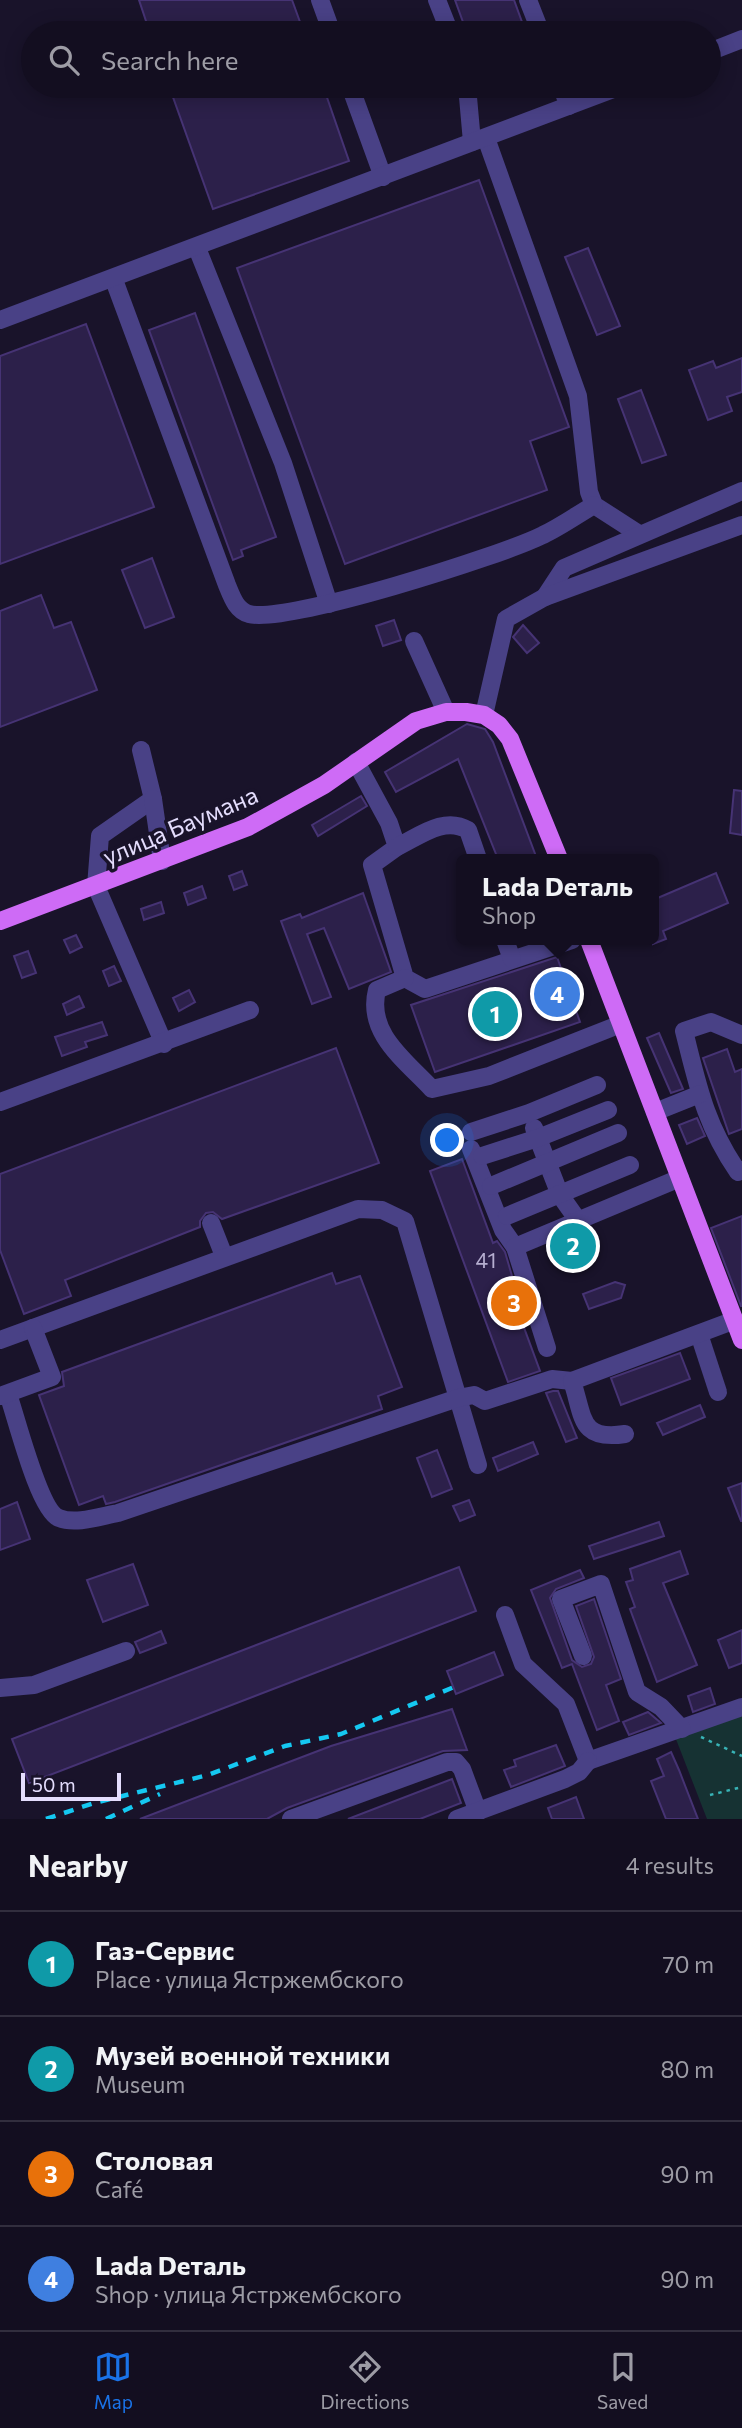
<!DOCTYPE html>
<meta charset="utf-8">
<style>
body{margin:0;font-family:Commissioner,sans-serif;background:#1c1729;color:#f1f3f6}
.scale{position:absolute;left:21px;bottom:18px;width:100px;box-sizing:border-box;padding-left:7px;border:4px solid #e4ddfd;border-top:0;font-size:19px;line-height:24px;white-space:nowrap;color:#e4ddfd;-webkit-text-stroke:5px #19132a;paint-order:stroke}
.you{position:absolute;left:448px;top:1141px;width:24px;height:24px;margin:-18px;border:5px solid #fff;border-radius:50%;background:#1a73e8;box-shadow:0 0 0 10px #1a73e833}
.badge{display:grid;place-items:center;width:46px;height:46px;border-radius:50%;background:#1a73e8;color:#fff;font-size:23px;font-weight:700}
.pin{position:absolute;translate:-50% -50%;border:4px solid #fff;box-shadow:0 2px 7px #0006}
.popup{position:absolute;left:456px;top:854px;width:203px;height:91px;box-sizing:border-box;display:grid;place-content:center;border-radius:10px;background:#130e20;filter:drop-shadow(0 2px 5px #0005);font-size:23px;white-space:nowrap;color:#9d9ca5}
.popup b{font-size:26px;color:#f1f3f6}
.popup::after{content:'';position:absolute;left:50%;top:100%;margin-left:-14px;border:14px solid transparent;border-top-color:#130e20}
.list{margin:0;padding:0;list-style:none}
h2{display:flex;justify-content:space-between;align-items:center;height:91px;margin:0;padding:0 28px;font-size:30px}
h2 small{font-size:23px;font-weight:400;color:#9d9ca5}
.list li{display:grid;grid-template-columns:46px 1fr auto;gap:21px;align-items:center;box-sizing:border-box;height:105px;padding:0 28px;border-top:2px solid #322e3e}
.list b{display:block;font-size:26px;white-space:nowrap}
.list p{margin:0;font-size:23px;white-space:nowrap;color:#9d9ca5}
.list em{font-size:23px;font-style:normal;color:#9d9ca5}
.icon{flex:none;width:38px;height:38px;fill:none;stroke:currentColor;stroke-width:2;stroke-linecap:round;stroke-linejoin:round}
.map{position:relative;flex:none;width:742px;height:1819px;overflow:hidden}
.search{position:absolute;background:#130e20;box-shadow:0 4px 18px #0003;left:21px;right:21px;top:21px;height:77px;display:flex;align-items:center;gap:18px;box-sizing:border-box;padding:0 24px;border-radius:38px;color:#9d9ca5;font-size:26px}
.sheet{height:511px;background:#130e20}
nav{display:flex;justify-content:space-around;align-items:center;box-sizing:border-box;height:98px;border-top:2px solid #322e3e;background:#130e20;font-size:19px;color:#9d9ca5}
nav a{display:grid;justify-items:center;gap:4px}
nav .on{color:#1a73e8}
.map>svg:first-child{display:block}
</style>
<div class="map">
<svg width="742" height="1819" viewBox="0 0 742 1819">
<rect width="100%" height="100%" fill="#19132a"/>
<!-- green -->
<path fill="#163233" d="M 742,1709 L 742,1819 L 707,1819 L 674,1734 Z"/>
<!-- building -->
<g fill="#2c204a" stroke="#463374" stroke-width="2">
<path d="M 139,0 L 292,0 L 304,33 L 150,33 Z"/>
<path d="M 455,0 L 514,0 L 526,33 L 467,33 Z"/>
<path d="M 169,86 L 323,86 L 349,161 L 213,209 Z"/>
<path d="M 479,180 L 569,427 L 530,441 L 547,490 L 345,564 L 237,268 Z"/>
<path d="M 588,248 L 620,326 L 597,335 L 565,257 Z"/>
<path d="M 195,313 L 276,537 L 241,550 L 243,556 L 233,560 L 149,330 Z"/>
<path d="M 86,324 L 154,507 L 0,564 L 0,356 Z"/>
<path d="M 742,358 L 742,392 L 727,397 L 732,411 L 708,420 L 689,370 L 713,361 L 716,368 Z"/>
<path d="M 641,390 L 666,455 L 642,463 L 618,399 Z"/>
<path d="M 152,558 L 174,617 L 145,628 L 122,570 Z"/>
<path d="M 41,595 L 54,628 L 71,622 L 97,690 L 0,727 L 0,611 Z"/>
<path d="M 394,620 L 401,640 L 383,646 L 376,626 Z"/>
<path d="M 523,625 L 539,643 L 527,653 L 513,637 Z"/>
<path d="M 467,724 L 485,729 L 493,742 L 537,859 L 498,859 L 458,759 L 396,792 L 385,772 Z"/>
<path d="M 734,790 L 742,791 L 742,835 L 730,833 Z"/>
<path d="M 361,796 L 367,806 L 318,836 L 312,825 Z"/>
<path d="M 242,871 L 247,885 L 234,890 L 229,876 Z"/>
<path d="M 716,873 L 728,903 L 663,931 L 666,939 L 653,944 L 653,900 Z"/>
<path d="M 202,886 L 206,898 L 188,905 L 184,893 Z"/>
<path d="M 363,893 L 391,972 L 349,989 L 324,928 L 307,934 L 331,997 L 312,1004 L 281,921 L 300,914 L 302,918 Z"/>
<path d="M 161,902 L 164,913 L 144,920 L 141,909 Z"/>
<path d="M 76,935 L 82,947 L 70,953 L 64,940 Z"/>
<path d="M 28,951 L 36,973 L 22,978 L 14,956 Z"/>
<path d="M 557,957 L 580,1022 L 435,1072 L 411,1005 Z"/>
<path d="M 114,966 L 121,981 L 109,986 L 103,971 Z"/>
<path d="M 189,990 L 195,1002 L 179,1011 L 173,998 Z"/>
<path d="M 79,996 L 84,1007 L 67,1015 L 63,1004 Z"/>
<path d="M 102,1022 L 107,1035 L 85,1042 L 87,1047 L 62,1056 L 55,1037 Z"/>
<path d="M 659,1033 L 683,1089 L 671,1093 L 647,1038 Z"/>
<path d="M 336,1048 L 379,1163 L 222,1219 L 213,1212 L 206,1213 L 200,1221 L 200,1227 L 65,1280 L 71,1296 L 24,1314 L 0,1250 L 0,1174 Z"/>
<path d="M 727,1049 L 735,1072 L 742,1069 L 742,1129 L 729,1134 L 703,1058 Z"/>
<path d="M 697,1118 L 705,1136 L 687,1144 L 679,1125 Z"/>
<path d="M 462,1159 L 493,1243 L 497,1241 L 505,1252 L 512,1276 L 506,1279 L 540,1371 L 508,1382 L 430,1171 Z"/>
<path d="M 742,1216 L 742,1306 L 741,1306 L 711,1228 Z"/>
<path d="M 332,1273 L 336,1284 L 360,1276 L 402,1387 L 378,1396 L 382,1409 L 115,1502 L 106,1504 L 103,1496 L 79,1505 L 39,1395 L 64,1386 L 62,1372 Z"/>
<path d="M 615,1282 L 625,1285 L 621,1298 L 589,1309 L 583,1294 Z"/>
<path d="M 680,1353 L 690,1379 L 621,1405 L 611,1378 Z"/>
<path d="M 553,1391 L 558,1391 L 577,1438 L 566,1442 L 546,1393 Z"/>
<path d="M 700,1405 L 705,1417 L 663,1435 L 657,1423 Z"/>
<path d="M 533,1442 L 538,1454 L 498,1471 L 493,1458 Z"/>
<path d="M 437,1450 L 452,1489 L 432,1497 L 417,1458 Z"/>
<path d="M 742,1483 L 742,1521 L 741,1521 L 728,1488 Z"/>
<path d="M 469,1500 L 475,1515 L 460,1521 L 453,1506 Z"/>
<path d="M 17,1502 L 30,1539 L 0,1550 L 0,1509 Z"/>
<path d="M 659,1522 L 664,1536 L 594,1559 L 589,1546 Z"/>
<path d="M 680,1551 L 688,1574 L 663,1583 L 697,1665 L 657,1682 L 630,1609 L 635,1607 L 626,1582 L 633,1580 L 630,1569 Z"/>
<path d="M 133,1564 L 148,1605 L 103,1622 L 87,1580 Z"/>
<path d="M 459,1567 L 476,1611 L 29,1783 L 12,1739 Z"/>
<path d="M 580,1570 L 584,1578 L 556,1589 L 550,1598 L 572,1660 L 582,1667 L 591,1664 L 594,1657 L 576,1606 L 594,1599 L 621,1679 L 606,1685 L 619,1721 L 597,1730 L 572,1664 L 562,1668 L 531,1590 Z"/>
<path d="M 742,1630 L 742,1663 L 729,1668 L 718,1640 Z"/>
<path d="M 161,1631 L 166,1643 L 140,1653 L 135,1642 Z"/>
<path d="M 494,1652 L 503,1675 L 456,1694 L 447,1671 Z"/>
<path d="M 710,1688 L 715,1704 L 693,1712 L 688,1696 Z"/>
<path d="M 452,1709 L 467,1750 L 443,1751 L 287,1808 L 267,1819 L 140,1819 L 331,1746 Z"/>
<path d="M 648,1712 L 661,1723 L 629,1735 L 623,1722 Z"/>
<path d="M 556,1745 L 565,1766 L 511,1787 L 504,1770 L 516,1766 L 514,1760 Z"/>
<path d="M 671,1752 L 679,1770 L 698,1819 L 666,1819 L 651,1781 L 664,1776 L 657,1759 Z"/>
<path d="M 452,1779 L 461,1803 L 420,1819 L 348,1819 Z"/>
<path d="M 576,1797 L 584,1819 L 552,1819 L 548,1808 Z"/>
</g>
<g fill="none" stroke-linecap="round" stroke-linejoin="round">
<!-- path -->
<g stroke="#38b3b6" stroke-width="2.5" stroke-dasharray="3.5 5" stroke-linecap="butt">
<path d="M 701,1737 L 742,1756"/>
<path d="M 710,1795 L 742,1787"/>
</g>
<!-- minor -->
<g stroke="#494186" stroke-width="18">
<path d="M 320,0 L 332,33"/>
<path d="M 437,0 L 450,33"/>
<path d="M 528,0 L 541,33"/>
<path d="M 709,52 L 742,39"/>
<path d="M 350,86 L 383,177"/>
<path d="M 467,86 L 472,142"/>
<path d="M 561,86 L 569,106"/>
<path d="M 486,138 L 578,396 L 589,492 L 594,505 L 639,534"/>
<path d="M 197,248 L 283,463 L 329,604"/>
<path d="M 114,280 L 227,585 C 232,597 236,610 249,614 C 286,624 501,556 543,535 C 560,527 577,515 594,505"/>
<path d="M 0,320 L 621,86"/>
<path d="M 545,597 L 564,568 L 742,491"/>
<path d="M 414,641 L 446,712"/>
<path d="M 484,715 L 506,619 L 545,597 L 742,525"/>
<path d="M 141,750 L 153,799 L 100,836 L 96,886 L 164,1044"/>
<path d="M 356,762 L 389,823 L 397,847 L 372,865 L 405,978 L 425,989 L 572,940"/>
<path d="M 153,799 L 162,861"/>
<path d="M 397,847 C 420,836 444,816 468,830 L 478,859"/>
<path d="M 505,940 L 512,959"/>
<path d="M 405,978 L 377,990 C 366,1033 405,1060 432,1089 L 489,1076 L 621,1024"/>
<path d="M 742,1035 L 711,1022 L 684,1031 C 698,1086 705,1124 738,1172 L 742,1170"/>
<path d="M 0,1102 L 250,1010"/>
<path d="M 655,1112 L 700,1094"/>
<path d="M 534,1128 L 560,1195 L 577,1219"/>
<path d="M 471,1132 L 529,1113 L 597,1085"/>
<path d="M 471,1149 L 503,1230 L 515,1247"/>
<path d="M 482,1156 L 538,1138 L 608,1110"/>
<path d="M 491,1186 L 618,1133"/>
<path d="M 507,1216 L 630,1165"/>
<path d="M 211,1223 L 224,1256"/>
<path d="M 699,1334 L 718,1392"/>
<path d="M 0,1340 L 358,1209 L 382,1210 L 405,1221 L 478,1465"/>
<path d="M 547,1348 L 515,1247 L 680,1178"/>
<path d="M 8,1394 C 16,1416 39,1511 59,1518 C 76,1525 101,1516 118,1513 L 458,1398 L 474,1395 L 485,1401 L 552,1379 L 572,1381"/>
<path d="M 0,1396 L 52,1377 L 33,1328"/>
<path d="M 625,1434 C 579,1441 584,1417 572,1381 L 735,1320"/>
<path d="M 505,1615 L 523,1664 L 566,1704 L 588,1761 L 742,1707"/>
<path d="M 583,1656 L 561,1599 L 601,1584 L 637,1692 L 661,1707 L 682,1729"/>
<path d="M 0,1688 L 34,1685 L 126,1651"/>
<path d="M 291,1819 L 447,1762 L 456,1762 L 462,1769 L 478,1812"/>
<path d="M 457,1819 L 565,1779 L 579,1772 L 588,1761"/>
</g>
<!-- major -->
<g stroke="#ce6bf6" stroke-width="18">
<path d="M 0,921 L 248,827 L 324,785 L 416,721 L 446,712 L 466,712 L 484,715 L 499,725 L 510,739 L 559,859"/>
<path d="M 589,940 L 742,1340"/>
</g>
<!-- rail -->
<g stroke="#15c8f1" stroke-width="4.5" stroke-dasharray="10 9" stroke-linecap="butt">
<path d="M 46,1819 L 94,1803 L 208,1775 L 285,1746 L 341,1734 L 454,1687"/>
<path d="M 106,1819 L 160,1794"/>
</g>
</g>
<g text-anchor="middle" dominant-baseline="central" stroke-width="7" stroke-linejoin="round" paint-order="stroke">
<!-- number labels -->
<g font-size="21" fill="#b6aed0">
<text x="486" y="1259">41</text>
</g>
<!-- street labels -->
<g font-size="24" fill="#e4ddfd" stroke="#19132a">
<text transform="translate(180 825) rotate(-23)">улица Баумана</text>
</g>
</g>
</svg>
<div class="scale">50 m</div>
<div class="you"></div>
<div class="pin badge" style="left:495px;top:1014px;background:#0f9aa8">1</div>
<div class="pin badge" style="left:573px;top:1246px;background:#0f9aa8">2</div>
<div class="pin badge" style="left:514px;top:1303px;background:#e8710a">3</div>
<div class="pin badge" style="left:557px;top:994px;background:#3f7fe0">4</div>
<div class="popup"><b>Lada Dеталь</b>Shop</div>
<div class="search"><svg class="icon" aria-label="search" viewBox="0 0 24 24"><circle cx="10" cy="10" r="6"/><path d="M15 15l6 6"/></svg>Search here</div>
</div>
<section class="sheet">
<h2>Nearby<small>4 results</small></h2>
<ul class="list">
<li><span class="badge" style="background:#0f9aa8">1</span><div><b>Газ-Сервис</b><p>Place · улица Ястржембского</p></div><em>70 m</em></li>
<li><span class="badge" style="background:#0f9aa8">2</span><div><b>Музей военной техники</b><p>Museum</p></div><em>80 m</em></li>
<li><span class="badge" style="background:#e8710a">3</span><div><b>Столовая</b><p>Café</p></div><em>90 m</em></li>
<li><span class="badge" style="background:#3f7fe0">4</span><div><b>Lada Dеталь</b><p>Shop · улица Ястржембского</p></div><em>90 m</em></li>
</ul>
</section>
<nav>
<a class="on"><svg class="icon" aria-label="map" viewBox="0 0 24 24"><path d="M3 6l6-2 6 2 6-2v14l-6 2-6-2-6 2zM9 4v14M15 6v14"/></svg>Map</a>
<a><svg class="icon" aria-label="directions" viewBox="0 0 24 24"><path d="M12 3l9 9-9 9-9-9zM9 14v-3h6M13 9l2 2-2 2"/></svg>Directions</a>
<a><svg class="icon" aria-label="saved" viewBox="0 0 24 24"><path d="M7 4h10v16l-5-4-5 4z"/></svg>Saved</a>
</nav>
